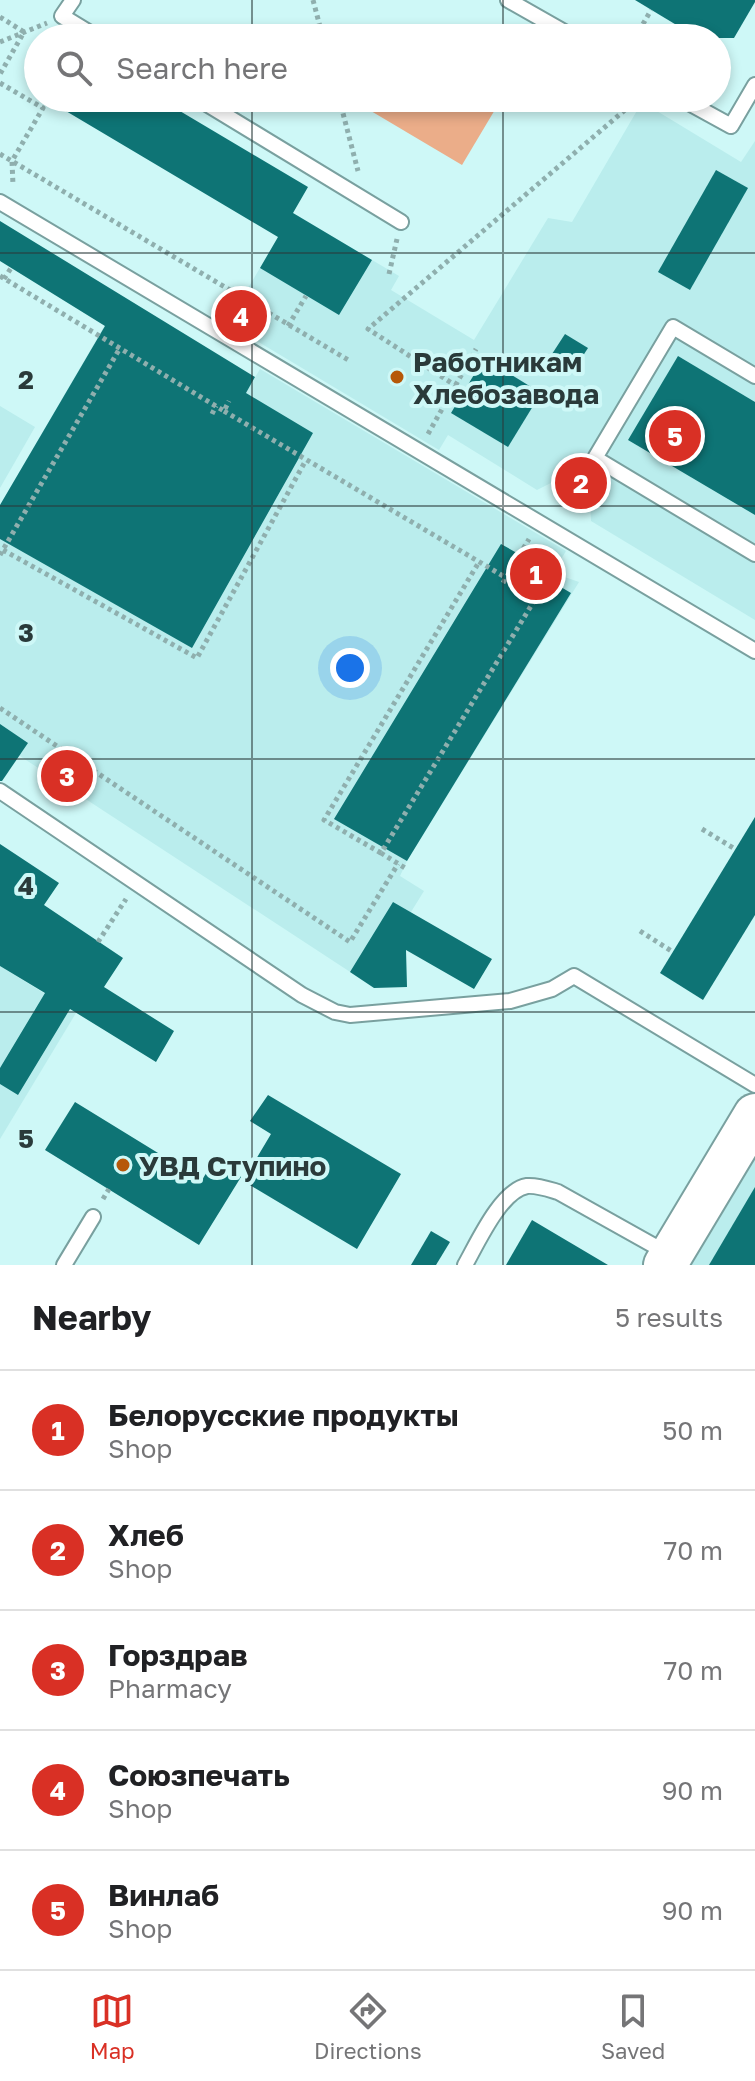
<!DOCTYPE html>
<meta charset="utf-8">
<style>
body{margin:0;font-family:"Golos Text",sans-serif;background:#f6f6f6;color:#202124}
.you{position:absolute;left:350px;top:668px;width:28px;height:28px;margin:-20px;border:6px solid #fff;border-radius:50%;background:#1a73e8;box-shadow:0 0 0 12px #1a73e833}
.badge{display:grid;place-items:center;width:52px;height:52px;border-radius:50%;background:#d93025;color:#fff;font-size:26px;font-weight:700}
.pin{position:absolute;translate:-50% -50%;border:4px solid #fff;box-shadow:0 2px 8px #0006}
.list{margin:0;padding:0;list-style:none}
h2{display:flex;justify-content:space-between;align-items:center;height:104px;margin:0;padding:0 32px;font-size:34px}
h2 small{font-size:26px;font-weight:400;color:#757577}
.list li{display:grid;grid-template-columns:52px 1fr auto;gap:24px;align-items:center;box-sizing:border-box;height:120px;padding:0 32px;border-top:2px solid #e0e0e0}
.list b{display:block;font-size:30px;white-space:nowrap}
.list p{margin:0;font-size:26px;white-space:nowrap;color:#757577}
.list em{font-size:26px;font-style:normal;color:#757577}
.icon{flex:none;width:44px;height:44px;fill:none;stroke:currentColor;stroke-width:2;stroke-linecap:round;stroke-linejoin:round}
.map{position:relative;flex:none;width:755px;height:1265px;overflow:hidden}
.search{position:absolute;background:#fff;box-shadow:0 4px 12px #0003;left:24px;right:24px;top:24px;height:88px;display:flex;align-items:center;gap:20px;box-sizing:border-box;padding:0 28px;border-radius:44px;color:#757577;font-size:30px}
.sheet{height:704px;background:#fff}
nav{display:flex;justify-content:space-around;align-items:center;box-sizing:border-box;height:112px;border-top:2px solid #e0e0e0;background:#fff;font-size:22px;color:#757577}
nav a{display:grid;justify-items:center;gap:4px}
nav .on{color:#d93025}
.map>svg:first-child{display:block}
</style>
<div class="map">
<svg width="755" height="1265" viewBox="0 0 755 1265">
<rect width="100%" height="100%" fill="#cef8f7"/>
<!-- built -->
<g fill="#baeded">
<path d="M 642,102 L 741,162 L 755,141 L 755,620 L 591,521 L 590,498 L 559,479 L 537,490 L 448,435 L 439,450 L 227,323 L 293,213 L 399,276 L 391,290 L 474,340 L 548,218 L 572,222 Z"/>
<path d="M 105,325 L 246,393 L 260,369 L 566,551 L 553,573 L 579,582 L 407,861 L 400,876 L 424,891 L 367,983 L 0,743 L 0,505 Z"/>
<path d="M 0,406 L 35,427 L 0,488 Z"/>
<path d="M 0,966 L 76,1013 L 0,1139 Z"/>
<path d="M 755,1150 L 755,1265 L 686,1265 Z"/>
</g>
<!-- green -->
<path fill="#ebad89" d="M 349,98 L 479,98 L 496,108 L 462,165 Z"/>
<!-- building -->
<g fill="#0e7475">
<path d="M 635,0 L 755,0 L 755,2 L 734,38 L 698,38 Z"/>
<path d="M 44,98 L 158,98 L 308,187 L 293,213 L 372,260 L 339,315 L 260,268 L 278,237 Z"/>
<path d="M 716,170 L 748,188 L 690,290 L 658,272 Z"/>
<path d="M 0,221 L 255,377 L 246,393 L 313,433 L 192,648 L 0,539 L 0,505 L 105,326 L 0,261 Z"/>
<path d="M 565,334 L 588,348 L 575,368 L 552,354 Z"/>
<path d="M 678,356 L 755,402 L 755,515 L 628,440 Z"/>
<path d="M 484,358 L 541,393 L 508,447 L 451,413 Z"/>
<path d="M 501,544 L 552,573 L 549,580 L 571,593 L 407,861 L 334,819 Z"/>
<path d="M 0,724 L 28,743 L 2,781 L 0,781 Z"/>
<path d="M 755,817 L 755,915 L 703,1000 L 660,973 Z"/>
<path d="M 0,844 L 59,883 L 44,905 L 123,958 L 104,987 L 174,1031 L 156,1062 L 70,1009 L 18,1095 L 0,1084 L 0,1068 L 45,993 L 0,966 Z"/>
<path d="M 393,902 L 492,959 L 474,989 L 406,950 L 407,987 L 374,988 L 350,972 Z"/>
<path d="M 268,1095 L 401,1174 L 357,1249 L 243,1181 L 271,1134 L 250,1121 Z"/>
<path d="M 75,1102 L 202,1180 L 214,1160 L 241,1177 L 199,1245 L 45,1150 Z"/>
<path d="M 755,1187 L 755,1265 L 709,1265 Z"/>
<path d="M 532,1220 L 608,1265 L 506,1265 Z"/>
<path d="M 431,1231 L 450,1242 L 436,1265 L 411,1265 Z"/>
</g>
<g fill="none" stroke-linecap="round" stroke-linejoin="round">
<defs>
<g id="lane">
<path d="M 73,0 L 62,16 L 98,38"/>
<path d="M 508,0 L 575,38"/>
<path d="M 197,98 L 401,222"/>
<path d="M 680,98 L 731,126 L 755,85"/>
<path d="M 0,202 L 755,651"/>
<path d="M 755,376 L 673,327 L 595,458 L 755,554"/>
<path d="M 0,791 L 302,995 L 335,1012 L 350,1015 L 510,1001 L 552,989 L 574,976 L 755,1085"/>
<path d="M 64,1265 L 93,1217"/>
<path d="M 465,1265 C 477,1244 501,1190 527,1186 C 537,1185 548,1189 558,1192 L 667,1253"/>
</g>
<path id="secondary" d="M 665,1265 L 755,1115"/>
</defs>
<!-- lane casing -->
<use href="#lane" stroke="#79a09f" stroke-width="18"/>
<!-- secondary casing -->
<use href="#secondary" stroke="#79a09f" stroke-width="46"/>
<!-- path -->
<g stroke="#8fafae" stroke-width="5" stroke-dasharray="4 4" stroke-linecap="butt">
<path d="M 313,0 L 323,38"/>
<path d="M 0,17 L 24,32 L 0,74"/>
<path d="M 635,38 L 651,10"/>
<path d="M 0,42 L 47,23"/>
<path d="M 0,83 L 43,108 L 12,161 L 13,185"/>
<path d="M 339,98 L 358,171"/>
<path d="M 0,154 L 350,361"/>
<path d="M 389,274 L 397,239"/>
<path d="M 0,276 L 224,411 L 229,401"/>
<path d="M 4,279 L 11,268"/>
<path d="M 288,326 L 306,296"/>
<path d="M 464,391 L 368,329 L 639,98"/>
<path d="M 224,411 L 537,596 L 381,853 L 405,868"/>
<path d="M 212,414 L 216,406"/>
<path d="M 428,434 L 476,349"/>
<path d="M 3,550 L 197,658 L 306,460"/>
<path d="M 0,555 L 120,348"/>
<path d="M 503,583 L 529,539"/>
<path d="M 0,708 L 350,942 L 398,864"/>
<path d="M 702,829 L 735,849"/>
<path d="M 381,853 L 324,820 L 479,562"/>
<path d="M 640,931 L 673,952"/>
<path d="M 98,942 L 126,899"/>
<path d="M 103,1199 L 109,1189"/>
</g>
<!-- lane -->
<use href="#lane" stroke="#fff" stroke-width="14"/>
<!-- secondary -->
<use href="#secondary" stroke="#fff" stroke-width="42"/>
</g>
<!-- grid -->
<path fill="none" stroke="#2a3a3a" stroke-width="2" stroke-opacity="0.55" d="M 252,0 L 252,38M 503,0 L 503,38M 252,98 L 252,1265M 503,98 L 503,1265M 0,253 L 755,253M 0,506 L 755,506M 0,759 L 755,759M 0,1012 L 755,1012"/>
<!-- markers -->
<g fill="#b65809" stroke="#cef8f7" stroke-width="3">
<circle cx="397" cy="377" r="8"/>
<circle cx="123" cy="1165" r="8"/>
</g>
<g text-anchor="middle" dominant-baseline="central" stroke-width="8" stroke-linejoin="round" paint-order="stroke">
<!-- poi labels -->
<g font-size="28" font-weight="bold" fill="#2a3a3a" stroke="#cef8f7" text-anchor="start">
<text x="413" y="361">Работникам<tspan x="413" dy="32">Хлебозавода</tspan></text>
<text x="139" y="1165">УВД Ступино</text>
</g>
</g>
<g font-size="26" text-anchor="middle" font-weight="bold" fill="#2a3a3a" stroke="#cef8f7" stroke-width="8" stroke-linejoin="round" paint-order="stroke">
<text x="26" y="389">2</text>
<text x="26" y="642">3</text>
<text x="26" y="895">4</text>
<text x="26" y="1148">5</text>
</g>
</svg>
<div class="you"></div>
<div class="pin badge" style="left:536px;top:574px">1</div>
<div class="pin badge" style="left:581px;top:483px">2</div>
<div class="pin badge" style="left:67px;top:776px">3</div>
<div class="pin badge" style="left:241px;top:316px">4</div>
<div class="pin badge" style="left:675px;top:436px">5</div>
<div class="search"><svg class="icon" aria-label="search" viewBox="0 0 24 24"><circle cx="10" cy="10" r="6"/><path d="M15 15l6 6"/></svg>Search here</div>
</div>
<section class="sheet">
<h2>Nearby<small>5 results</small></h2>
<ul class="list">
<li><span class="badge">1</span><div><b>Белорусские продукты</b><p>Shop</p></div><em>50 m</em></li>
<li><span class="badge">2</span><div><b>Хлеб</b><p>Shop</p></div><em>70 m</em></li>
<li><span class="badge">3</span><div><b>Горздрав</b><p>Pharmacy</p></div><em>70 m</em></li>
<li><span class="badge">4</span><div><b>Союзпечать</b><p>Shop</p></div><em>90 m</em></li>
<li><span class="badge">5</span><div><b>Винлаб</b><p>Shop</p></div><em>90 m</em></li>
</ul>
</section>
<nav>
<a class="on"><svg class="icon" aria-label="map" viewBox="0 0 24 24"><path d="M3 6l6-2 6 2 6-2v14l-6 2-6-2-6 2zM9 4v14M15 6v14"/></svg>Map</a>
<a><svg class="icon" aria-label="directions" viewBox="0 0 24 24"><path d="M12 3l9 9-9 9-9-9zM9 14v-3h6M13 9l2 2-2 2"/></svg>Directions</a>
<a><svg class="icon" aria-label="saved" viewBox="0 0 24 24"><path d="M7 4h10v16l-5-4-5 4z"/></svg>Saved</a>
</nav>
